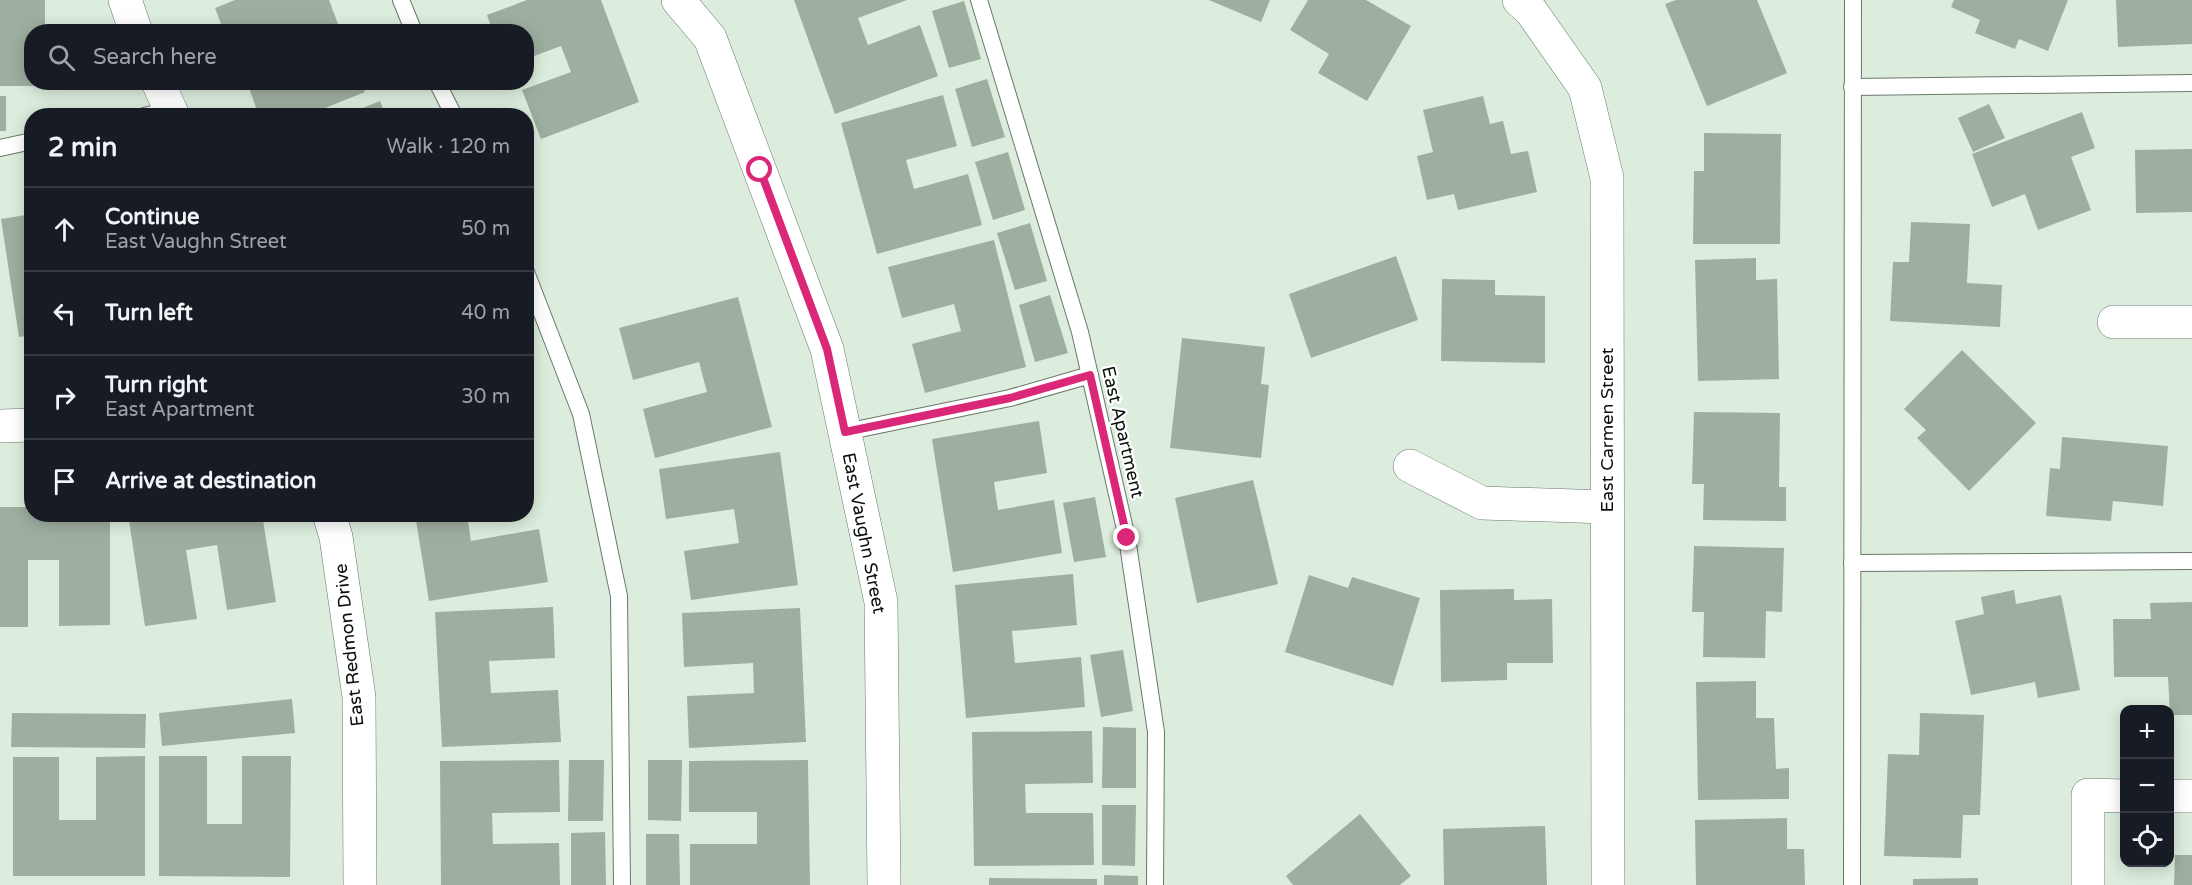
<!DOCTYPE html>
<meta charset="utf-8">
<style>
body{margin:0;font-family:"Varela Round",sans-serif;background:#242831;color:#f1f3f6}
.controls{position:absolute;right:18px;bottom:18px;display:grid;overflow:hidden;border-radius:12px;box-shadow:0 3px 15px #0003}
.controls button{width:54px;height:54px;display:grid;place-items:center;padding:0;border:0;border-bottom:2px solid #363941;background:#171b24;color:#f1f3f6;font:30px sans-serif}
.stop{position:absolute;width:18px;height:18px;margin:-14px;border:4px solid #db2777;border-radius:50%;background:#fff}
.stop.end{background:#db2777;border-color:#fff;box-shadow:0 2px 6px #0008}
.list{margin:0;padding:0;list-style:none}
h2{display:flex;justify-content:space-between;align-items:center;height:78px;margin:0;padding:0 24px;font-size:26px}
h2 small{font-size:20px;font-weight:400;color:#9ea1a6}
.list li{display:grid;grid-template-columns:39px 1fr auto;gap:18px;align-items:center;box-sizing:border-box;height:84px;padding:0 24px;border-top:2px solid #363941}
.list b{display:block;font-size:22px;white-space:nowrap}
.list p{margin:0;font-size:20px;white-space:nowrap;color:#9ea1a6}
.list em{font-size:20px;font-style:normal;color:#9ea1a6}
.icon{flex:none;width:33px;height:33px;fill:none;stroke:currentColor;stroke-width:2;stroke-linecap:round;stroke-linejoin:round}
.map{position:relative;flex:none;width:2192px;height:885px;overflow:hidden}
.search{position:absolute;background:#171b24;box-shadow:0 3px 15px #0003;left:24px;top:24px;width:510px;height:66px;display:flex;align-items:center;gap:15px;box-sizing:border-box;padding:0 21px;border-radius:24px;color:#9ea1a6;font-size:22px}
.panel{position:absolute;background:#171b24;box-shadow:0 3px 15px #0003;left:24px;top:108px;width:510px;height:414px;border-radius:24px}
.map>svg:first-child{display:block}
</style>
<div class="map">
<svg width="2192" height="885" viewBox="0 0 2192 885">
<rect width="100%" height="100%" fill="#dceddd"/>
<!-- building -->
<g fill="#9eafa0">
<path d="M 0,0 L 45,0 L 45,32 L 32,32 L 32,82 L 45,82 L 45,86 L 0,86 Z"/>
<path d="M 235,0 L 329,0 L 341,32 L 224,32 L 215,8 Z"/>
<path d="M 527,0 L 601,0 L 639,102 L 541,139 L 522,90 L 571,72 L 561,46 L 526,59 L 526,32 L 493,32 L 487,15 Z"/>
<path d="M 794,0 L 907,0 L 858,18 L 868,45 L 920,25 L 938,76 L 835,114 Z"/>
<path d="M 1209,0 L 1270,0 L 1261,22 Z"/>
<path d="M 1308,0 L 1366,0 L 1411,26 L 1367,101 L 1318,73 L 1329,54 L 1290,30 Z"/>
<path d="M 1676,0 L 1757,0 L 1787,73 L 1707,106 L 1665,4 Z"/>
<path d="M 1954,0 L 2068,0 L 2048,51 L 2019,39 L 2015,49 L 1975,33 L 1980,20 L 1951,7 Z"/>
<path d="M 2116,0 L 2192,0 L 2192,44 L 2118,47 Z"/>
<path d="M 964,1 L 981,59 L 949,68 L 932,11 Z"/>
<path d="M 987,79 L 1005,137 L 972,147 L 955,89 Z"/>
<path d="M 247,82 L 361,82 L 365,92 L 305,116 L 259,116 Z"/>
<path d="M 943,95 L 957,146 L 906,160 L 914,189 L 968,174 L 982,225 L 877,254 L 841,123 Z"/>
<rect x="0" y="96" width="6" height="35"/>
<path d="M 1483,96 L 1490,124 L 1503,121 L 1511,154 L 1528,151 L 1537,192 L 1458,210 L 1454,194 L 1427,200 L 1417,156 L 1433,152 L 1423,110 Z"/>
<path d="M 380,101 L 386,116 L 345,116 L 345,115 Z"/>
<path d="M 1989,104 L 2005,138 L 1973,152 L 1958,118 Z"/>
<path d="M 2082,112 L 2095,148 L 2071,157 L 2091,210 L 2038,230 L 2025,194 L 1992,207 L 1972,154 Z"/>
<path d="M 1704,133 L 1781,134 L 1780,244 L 1693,244 L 1694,171 L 1704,171 Z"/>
<path d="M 2192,149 L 2192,212 L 2136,213 L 2135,150 Z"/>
<path d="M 1008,152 L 1025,210 L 993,220 L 975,162 Z"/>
<path d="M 32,214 L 32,335 L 19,337 L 1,219 Z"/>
<path d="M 1911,222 L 1970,224 L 1967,283 L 2002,285 L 2000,327 L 1890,321 L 1893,262 L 1909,262 Z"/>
<path d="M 1030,223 L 1047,281 L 1015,290 L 997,233 Z"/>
<path d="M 994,240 L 1026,367 L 925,393 L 912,344 L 961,331 L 954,304 L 902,318 L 888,267 Z"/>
<path d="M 1396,256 L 1418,320 L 1311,358 L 1289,294 Z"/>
<path d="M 1756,258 L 1756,280 L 1777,279 L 1779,379 L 1698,381 L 1695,260 Z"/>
<path d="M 1442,279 L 1495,280 L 1495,295 L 1545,296 L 1545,363 L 1441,361 Z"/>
<path d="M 1050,295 L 1068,353 L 1035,362 L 1019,305 Z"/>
<path d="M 738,297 L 772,427 L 655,458 L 643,409 L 707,392 L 699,362 L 633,380 L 619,328 Z"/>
<path d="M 1182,338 L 1265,347 L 1261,384 L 1269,385 L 1261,458 L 1170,448 Z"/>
<path d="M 1962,350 L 2036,423 L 1969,491 L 1917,438 L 1926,430 L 1904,409 Z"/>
<path d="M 1694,412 L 1780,413 L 1779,487 L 1786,487 L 1786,521 L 1703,520 L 1704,484 L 1692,484 Z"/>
<path d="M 1039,421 L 1047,473 L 994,482 L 998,510 L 1054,500 L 1062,553 L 953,572 L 932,439 Z"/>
<path d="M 2062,437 L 2168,446 L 2163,506 L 2113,501 L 2111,521 L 2046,516 L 2050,468 L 2060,469 Z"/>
<path d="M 780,452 L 798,585 L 691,600 L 684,551 L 739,543 L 734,509 L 666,519 L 659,469 Z"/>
<path d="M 1253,480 L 1278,584 L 1197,603 L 1175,498 Z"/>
<path d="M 1095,497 L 1106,557 L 1074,562 L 1063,503 Z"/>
<path d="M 0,507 L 32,507 L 32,514 L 110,514 L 110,625 L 59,626 L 59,560 L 28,560 L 28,627 L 0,627 Z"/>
<path d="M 128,514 L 262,514 L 276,602 L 227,610 L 217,545 L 186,550 L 197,619 L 145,626 Z"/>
<path d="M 415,514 L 467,514 L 471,541 L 539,529 L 548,582 L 429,601 Z"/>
<path d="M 1694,546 L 1784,548 L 1782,612 L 1766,611 L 1765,658 L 1703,657 L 1704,612 L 1692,612 Z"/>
<path d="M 1073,574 L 1077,625 L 1012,631 L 1015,663 L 1081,657 L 1085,707 L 966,718 L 955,585 Z"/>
<path d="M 1309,575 L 1348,588 L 1352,577 L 1420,598 L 1393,686 L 1285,652 Z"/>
<path d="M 1514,589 L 1514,600 L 1552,599 L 1553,663 L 1507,663 L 1507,680 L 1441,682 L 1440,590 Z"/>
<path d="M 2014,590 L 2016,604 L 2061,595 L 2080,690 L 2038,698 L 2035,682 L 1971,695 L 1955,621 L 1984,614 L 1981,597 Z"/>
<path d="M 2192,602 L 2192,715 L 2170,715 L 2168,677 L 2114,677 L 2113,619 L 2151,619 L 2150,603 Z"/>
<path d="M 553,607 L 555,658 L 489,661 L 491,693 L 558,690 L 561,742 L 442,747 L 435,612 Z"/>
<path d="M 800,608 L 806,742 L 689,748 L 687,696 L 754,693 L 753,663 L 684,667 L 682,613 Z"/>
<path d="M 1123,650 L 1133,711 L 1101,717 L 1090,655 Z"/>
<path d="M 1756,681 L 1756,718 L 1774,718 L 1776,769 L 1789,768 L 1789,799 L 1698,800 L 1696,682 Z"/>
<path d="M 292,699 L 295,733 L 162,746 L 159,713 Z"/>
<path d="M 12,713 L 146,714 L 145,748 L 11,747 Z"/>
<path d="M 1920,713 L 1984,715 L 1980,815 L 1963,815 L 1961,858 L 1884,856 L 1888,754 L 1919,755 Z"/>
<path d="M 1103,727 L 1136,728 L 1136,788 L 1102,788 Z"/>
<path d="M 1092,731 L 1093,783 L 1025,784 L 1026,813 L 1093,813 L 1094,865 L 974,866 L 972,732 Z"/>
<path d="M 145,756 L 145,876 L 13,876 L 13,757 L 59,757 L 59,820 L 96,820 L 96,757 Z"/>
<path d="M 159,756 L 207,756 L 207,824 L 242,824 L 242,756 L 291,756 L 290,877 L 159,876 Z"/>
<path d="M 559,760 L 560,812 L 492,813 L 493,844 L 559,843 L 560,885 L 441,885 L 440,761 Z"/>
<path d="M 569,760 L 604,760 L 603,821 L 568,821 Z"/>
<path d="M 648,760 L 682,760 L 681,821 L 648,820 Z"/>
<path d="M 808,760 L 810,885 L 690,885 L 690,844 L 757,844 L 757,812 L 689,812 L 689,761 Z"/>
<path d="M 1102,805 L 1136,805 L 1135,866 L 1102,865 Z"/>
<path d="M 1360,814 L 1411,876 L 1400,885 L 1293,885 L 1286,876 Z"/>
<path d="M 1787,818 L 1787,849 L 1804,849 L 1805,885 L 1696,885 L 1695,820 Z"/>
<path d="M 1545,826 L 1547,885 L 1444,885 L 1443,829 Z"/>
<path d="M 605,832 L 606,885 L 571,885 L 571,833 Z"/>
<path d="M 646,834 L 679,834 L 680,885 L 646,885 Z"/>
<path d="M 2175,855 L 2192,855 L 2192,885 L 2174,885 Z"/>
<path d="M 1104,875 L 1138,876 L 1138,885 L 1104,885 Z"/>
<path d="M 989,878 L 1097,879 L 1097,885 L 989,885 Z"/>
<path d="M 1978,878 L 1978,885 L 1913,885 L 1913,879 Z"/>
</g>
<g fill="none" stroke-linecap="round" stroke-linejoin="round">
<defs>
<g id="service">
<path d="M 401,0 L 414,32"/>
<path d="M 979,0 L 1080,332 L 1127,538 L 1156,732 L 1155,885"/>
<path d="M 437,82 L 454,116"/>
<path d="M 1852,87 L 2192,83"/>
<path d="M 144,116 L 170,110"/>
<path d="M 0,148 L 32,141"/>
<path d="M 526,272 L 581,414 L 619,596 L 622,885"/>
<path d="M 845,432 L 1010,398 L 1090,375"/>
<path d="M 1852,563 L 2192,561"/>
<path d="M 1852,885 L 1853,0"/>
</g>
<g id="minor">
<path d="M 125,0 L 136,32"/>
<path d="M 678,0 L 710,38 L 827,349 L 881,602 L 884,885"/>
<path d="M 1519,0 L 1531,11 L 1585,88 L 1607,178 L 1608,885"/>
<path d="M 158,82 L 173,116"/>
<path d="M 2114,322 L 2192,322"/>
<path d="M 0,426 L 32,425"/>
<path d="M 1410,466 L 1482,503 L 1607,507"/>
<path d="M 329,514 L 336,537 L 359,697 L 360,885"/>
<path d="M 2170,796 L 2192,796"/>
<path d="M 2088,885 L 2088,795 L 2124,796"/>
</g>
</defs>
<!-- service casing -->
<use href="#service" stroke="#69786a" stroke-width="18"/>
<!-- minor casing -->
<use href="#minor" stroke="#69786a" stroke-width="34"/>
<!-- service -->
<use href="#service" stroke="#fff" stroke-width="16"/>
<!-- minor -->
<use href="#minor" stroke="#fff" stroke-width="33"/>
</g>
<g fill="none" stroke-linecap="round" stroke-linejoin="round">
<!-- route -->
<path stroke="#db2777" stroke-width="8" d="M 760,170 L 827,349 L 845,432 L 1010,398 L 1090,375 L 1127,538"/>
</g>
<g text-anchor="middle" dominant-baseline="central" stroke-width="4.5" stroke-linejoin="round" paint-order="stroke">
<!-- street labels -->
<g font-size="18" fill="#0a100a" stroke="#fff">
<text transform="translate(1607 430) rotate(-90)">East Carmen Street</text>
<text transform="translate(1123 432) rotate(77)">East Apartment</text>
<text transform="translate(864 533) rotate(79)">East Vaughn Street</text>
<text transform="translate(349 645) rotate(-96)">East Redmon Drive</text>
</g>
</g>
</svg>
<div class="controls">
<button>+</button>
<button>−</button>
<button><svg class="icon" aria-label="locate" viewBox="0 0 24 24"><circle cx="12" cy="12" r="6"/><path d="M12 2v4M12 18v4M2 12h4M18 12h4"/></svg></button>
</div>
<div class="stop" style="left:760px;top:170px"></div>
<div class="stop end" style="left:1127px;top:538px"></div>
<div class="search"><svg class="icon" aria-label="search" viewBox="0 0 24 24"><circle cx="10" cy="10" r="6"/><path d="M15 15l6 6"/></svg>Search here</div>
<section class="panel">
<h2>2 min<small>Walk · 120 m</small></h2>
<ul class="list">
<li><svg class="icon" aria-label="ahead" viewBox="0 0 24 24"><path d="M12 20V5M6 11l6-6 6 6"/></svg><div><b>Continue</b><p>East Vaughn Street</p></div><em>50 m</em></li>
<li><svg class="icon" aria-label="left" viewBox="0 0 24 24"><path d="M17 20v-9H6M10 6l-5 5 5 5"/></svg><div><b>Turn left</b></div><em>40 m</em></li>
<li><svg class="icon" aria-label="right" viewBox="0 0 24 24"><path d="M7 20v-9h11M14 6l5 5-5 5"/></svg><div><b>Turn right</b><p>East Apartment</p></div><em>30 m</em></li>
<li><svg class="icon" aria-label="arrive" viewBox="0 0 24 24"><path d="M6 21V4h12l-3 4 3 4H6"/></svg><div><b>Arrive at destination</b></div></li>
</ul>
</section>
</div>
